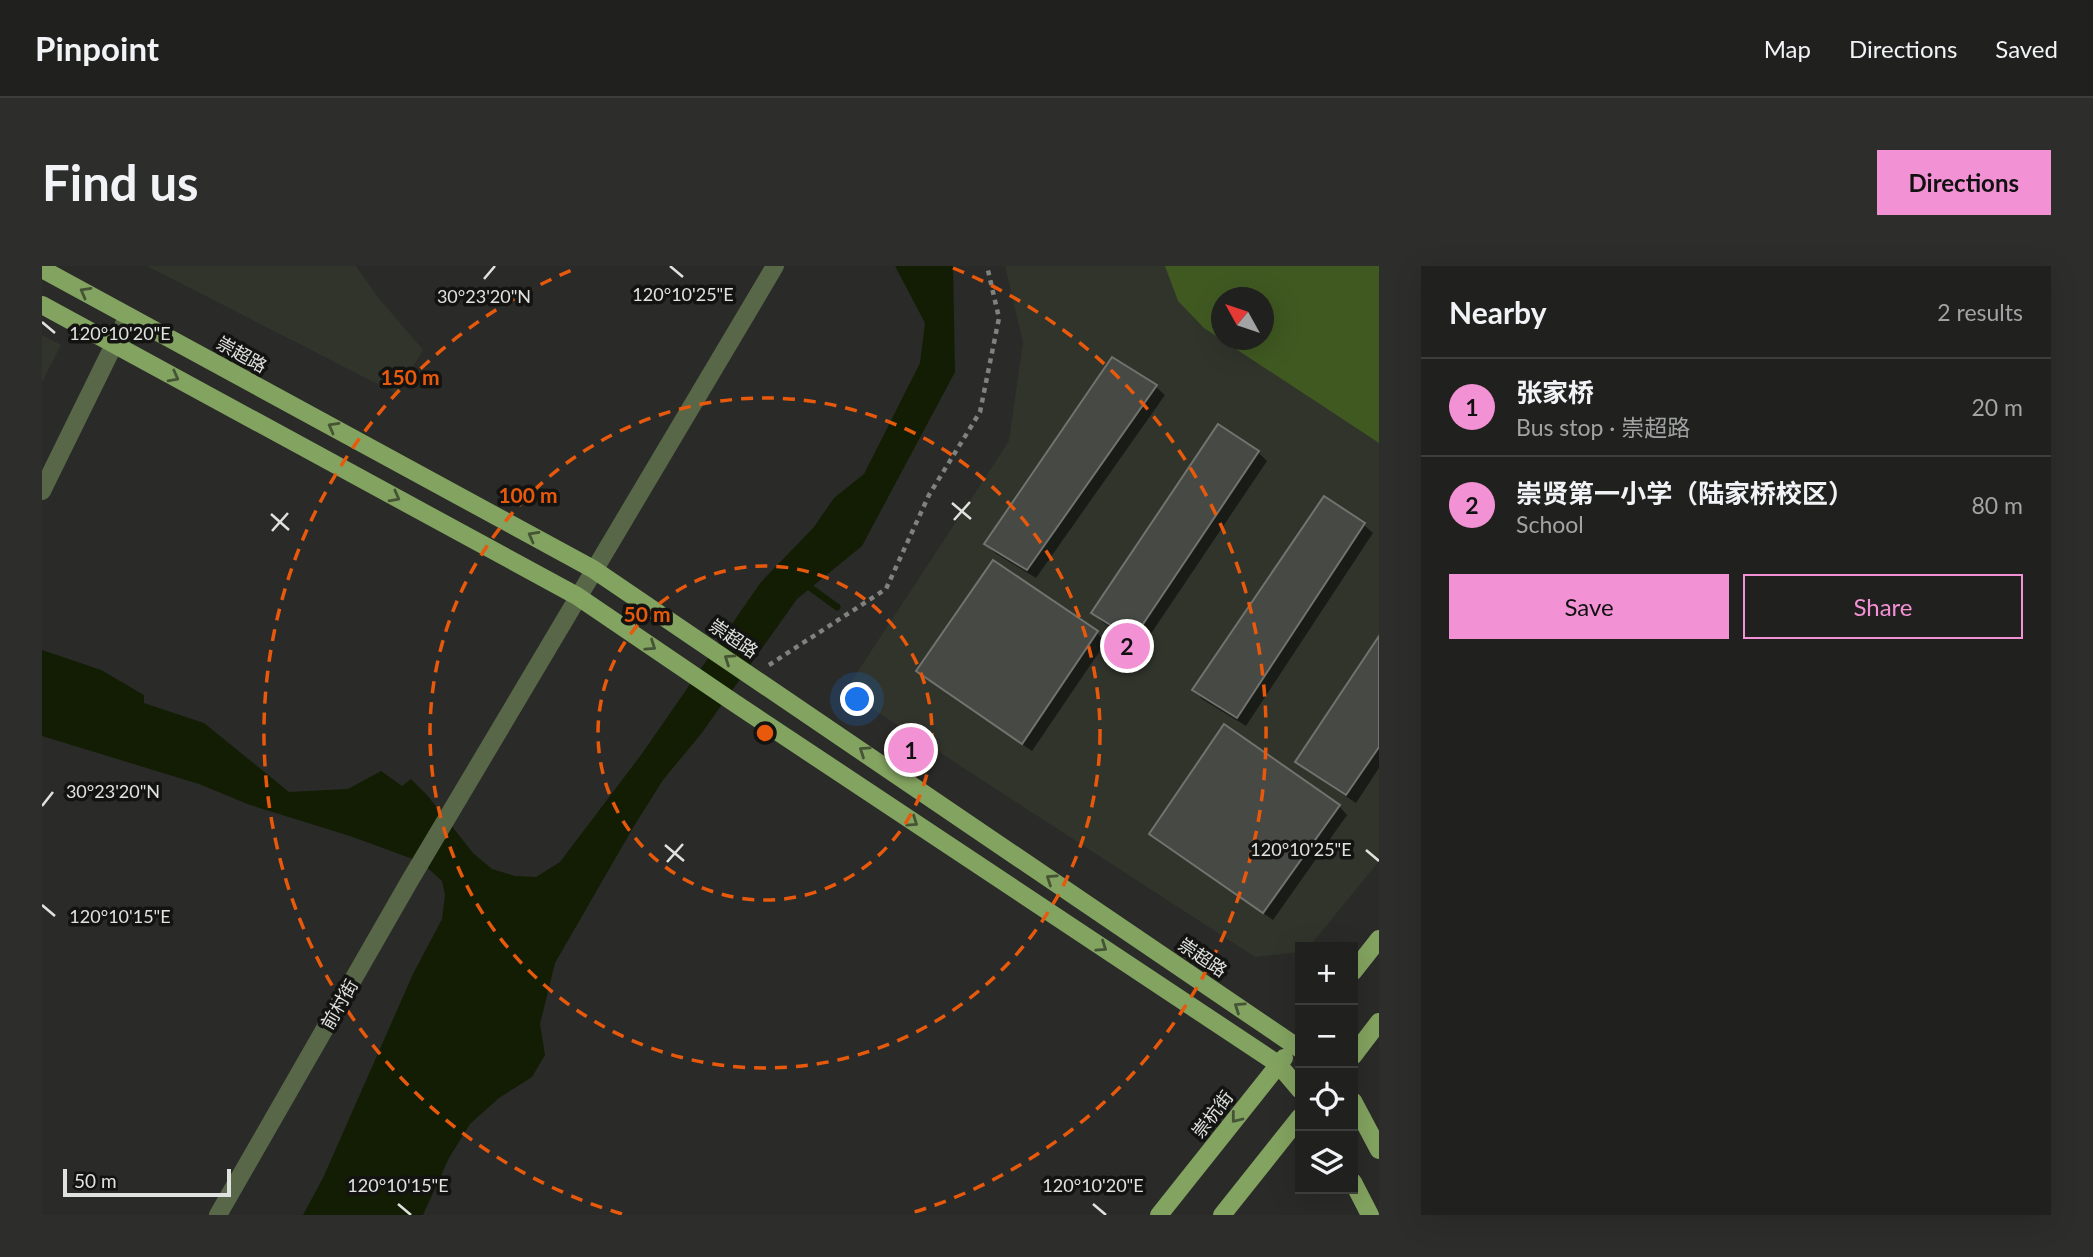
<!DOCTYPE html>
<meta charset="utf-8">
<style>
body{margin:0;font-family:Lato,"Noto Sans SC",sans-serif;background:#2d2d2b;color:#f1f3f6}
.controls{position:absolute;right:21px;bottom:21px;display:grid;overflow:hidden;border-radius:0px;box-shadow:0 7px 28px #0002}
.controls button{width:63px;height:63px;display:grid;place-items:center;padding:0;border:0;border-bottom:2px solid #3d3e3c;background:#20201e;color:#f1f3f6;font:35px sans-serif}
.compass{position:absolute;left:1169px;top:21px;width:63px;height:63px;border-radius:50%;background:#20201e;box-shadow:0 7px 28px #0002;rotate:310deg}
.scale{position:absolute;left:21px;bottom:18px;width:168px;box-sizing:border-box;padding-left:7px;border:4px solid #e0e2df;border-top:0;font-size:19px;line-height:24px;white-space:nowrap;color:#e0e2df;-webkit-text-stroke:5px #131412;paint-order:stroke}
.you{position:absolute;left:816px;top:434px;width:24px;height:24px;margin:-18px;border:5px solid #fff;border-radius:50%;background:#1a73e8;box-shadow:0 0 0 10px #1a73e833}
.badge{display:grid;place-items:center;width:46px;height:46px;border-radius:50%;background:#f391d5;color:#111;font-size:23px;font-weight:700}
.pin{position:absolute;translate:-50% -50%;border:4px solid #fff;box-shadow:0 2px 7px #0006}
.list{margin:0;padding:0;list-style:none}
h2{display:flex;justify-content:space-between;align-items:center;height:91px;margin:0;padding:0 28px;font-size:30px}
h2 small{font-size:23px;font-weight:400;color:#a2a3a4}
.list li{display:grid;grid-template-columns:46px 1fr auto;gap:21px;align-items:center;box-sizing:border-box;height:98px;padding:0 28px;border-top:2px solid #3d3e3c}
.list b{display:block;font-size:26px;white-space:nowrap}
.list p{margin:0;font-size:23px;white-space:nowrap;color:#a2a3a4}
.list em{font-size:23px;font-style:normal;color:#a2a3a4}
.actions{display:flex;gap:14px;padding:21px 28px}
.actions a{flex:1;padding:16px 0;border:2px solid #f391d5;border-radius:0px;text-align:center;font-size:24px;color:#f391d5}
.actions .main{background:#f391d5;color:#111}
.icon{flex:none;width:38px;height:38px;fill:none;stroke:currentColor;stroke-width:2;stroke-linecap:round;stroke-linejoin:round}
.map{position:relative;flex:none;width:1337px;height:949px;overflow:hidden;border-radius:0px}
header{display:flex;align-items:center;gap:42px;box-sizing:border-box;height:98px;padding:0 35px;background:#20201e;border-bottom:2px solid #3d3e3c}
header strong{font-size:33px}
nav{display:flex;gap:38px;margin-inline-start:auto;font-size:24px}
.intro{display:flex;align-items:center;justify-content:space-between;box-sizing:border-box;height:168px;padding:0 42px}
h1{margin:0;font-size:49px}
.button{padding:18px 32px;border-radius:0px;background:#f391d5;color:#111;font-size:24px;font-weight:700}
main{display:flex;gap:42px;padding:0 42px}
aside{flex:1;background:#20201e;border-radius:0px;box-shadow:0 7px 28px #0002}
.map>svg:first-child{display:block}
</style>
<header>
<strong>Pinpoint</strong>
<nav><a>Map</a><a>Directions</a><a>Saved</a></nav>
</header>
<div class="intro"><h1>Find us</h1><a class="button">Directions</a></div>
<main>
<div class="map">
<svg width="1337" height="949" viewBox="0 0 1337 949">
<rect width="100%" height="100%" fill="#2a2b28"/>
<!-- built -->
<g fill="#30342b" fill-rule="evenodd">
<path d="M 105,0 L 314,0 L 335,30 L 381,84 L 355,128 Z"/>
<path d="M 963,0 L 1337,0 L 1337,595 L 1267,681 L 1258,681 L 1258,686 L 1213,691 L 803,425 L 967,175 L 981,76 ZM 1180,32 L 1222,32 L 1222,74 L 1180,74 Z"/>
<path d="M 0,69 L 19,79 L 0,116 Z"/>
</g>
<!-- green -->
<path fill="#405921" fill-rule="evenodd" d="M 1123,0 L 1337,0 L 1337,177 L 1162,62 L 1136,35 ZM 1180,32 L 1222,32 L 1222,74 L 1180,74 Z"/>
<!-- water -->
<path fill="#121d04" d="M 853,0 L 911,0 L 913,106 L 820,280 L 755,333 L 659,468 L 621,514 L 592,560 L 513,697 L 498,758 L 503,789 L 490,811 L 457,832 L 428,858 L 407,892 L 381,949 L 261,949 L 281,912 L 371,708 L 400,653 L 403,629 L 400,615 L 379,596 L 308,570 L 208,539 L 157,518 L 0,470 L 0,384 L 59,404 L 102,429 L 102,437 L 162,457 L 247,526 L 306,523 L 339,505 L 360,520 L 369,513 L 385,529 L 431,587 L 450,603 L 473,610 L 494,611 L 518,596 L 599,489 L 719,316 L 772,261 L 792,232 L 822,208 L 878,97 L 883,57 Z"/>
<!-- shadow -->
<g fill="#0007">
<path d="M 1071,94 L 1114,121 L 1123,129 L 994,312 L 953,287 L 944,278 Z"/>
<path d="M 1216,186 L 1225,195 L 1100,381 L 1060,356 L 1052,347 Z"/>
<path d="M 1322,259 L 1331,267 L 1204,460 L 1160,433 L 1152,424 Z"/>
<path d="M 951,297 L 1055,367 L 1064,376 L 990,485 L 885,413 L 876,405 Z"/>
<path d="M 1337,373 L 1337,502 L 1314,537 L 1264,504 L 1255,496 Z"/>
<path d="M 1297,540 L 1305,549 L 1231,654 L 1118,577 L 1110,568 Z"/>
</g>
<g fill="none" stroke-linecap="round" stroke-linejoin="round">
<!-- stream -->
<path stroke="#121d04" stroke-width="7" d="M 762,317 L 795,341"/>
</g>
<!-- building -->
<g fill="#474945" stroke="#71736f" stroke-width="2">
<path d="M 1070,91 L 1115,119 L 985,304 L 942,278 Z"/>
<path d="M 1176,158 L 1217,185 L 1091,373 L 1049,347 Z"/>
<path d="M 1282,230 L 1323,257 L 1195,452 L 1150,424 Z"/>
<path d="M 951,294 L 1056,365 L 980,478 L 874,405 Z"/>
<path d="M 1337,370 L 1337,481 L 1304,529 L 1253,496 Z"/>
<path d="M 1182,458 L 1298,539 L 1221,647 L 1107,568 Z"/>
</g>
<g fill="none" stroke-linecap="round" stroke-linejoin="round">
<!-- path -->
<path stroke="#80827f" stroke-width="4.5" stroke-dasharray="5 5" stroke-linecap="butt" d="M 727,399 L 844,323 L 887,229 L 938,146 L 957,52 L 945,0"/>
<!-- minor -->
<g stroke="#576747" stroke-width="18">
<path d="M 0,225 L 86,50"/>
<path d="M 176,949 L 367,616 L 733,0"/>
</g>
<!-- major -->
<g stroke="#83a360" stroke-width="18">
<path d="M 0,3 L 551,303 L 1258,783"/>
<path d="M 0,39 L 535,330 L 691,436 L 1236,798 L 1258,824"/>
<path d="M 1311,706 L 1337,673"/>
<path d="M 1311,790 L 1337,756"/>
<path d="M 1311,835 L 1337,884"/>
<path d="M 1311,916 L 1328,949"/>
<path d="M 1117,949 L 1242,792"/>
<path d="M 1180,949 L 1258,851"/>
</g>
</g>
<!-- one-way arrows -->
<defs><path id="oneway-chevron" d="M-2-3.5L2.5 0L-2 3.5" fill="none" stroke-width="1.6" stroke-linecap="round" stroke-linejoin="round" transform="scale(1.75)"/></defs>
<g stroke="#455435">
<use href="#oneway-chevron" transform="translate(43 26) rotate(-151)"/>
<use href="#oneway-chevron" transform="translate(132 111) rotate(28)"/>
<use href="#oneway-chevron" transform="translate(291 161) rotate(-151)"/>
<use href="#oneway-chevron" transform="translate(353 231) rotate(28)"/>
<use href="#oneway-chevron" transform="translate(491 270) rotate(-151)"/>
<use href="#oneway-chevron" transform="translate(609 380) rotate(34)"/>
<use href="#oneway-chevron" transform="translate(687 393) rotate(-146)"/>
<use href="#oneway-chevron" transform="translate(822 485) rotate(-146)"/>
<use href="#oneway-chevron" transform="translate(871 556) rotate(34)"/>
<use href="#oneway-chevron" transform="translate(1009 613) rotate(-146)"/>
<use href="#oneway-chevron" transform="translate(1060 681) rotate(34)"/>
<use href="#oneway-chevron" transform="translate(1197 741) rotate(-146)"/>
<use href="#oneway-chevron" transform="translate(1194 852) rotate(128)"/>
</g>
<!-- ticks -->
<path fill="none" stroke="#e0e2df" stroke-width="2.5" d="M 628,0 L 641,11M 442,13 L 453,0M 0,56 L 13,67M 910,237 L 929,253M 229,248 L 247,264M 912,254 L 928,236M 230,265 L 246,247M 0,540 L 11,526M 623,579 L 642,595M 1324,584 L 1337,595M 625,596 L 641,578M 0,639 L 13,650M 356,938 L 369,949M 1051,938 L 1064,949"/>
<!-- distance rings -->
<g fill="none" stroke="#e8590c" stroke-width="3.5" stroke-dasharray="12 9">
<circle cx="723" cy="467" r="167"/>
<circle cx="723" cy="467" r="335"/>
<path d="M580 948A502 502 0 0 1 535 2M911 2A502 502 0 0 1 866 948"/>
</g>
<g text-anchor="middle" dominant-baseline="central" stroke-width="7" stroke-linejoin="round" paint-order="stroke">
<!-- street labels -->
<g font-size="18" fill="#e0e2df" stroke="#131412">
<text transform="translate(200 88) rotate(29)">崇超路</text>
<text transform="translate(692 372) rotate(34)">崇超路</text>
<text transform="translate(1161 691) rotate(34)">崇超路</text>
<text transform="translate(297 738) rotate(-60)">前村街</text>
<text transform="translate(1170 848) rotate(-52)">崇杭街</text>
</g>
</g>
<g font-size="18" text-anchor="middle" fill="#e0e2df" stroke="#131412" stroke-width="7" stroke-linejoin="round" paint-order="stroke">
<text x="641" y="35">120°10'25"E</text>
<text x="442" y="37">30°23'20"N</text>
<text x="78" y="74">120°10'20"E</text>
<text x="71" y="532">30°23'20"N</text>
<text x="1259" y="590">120°10'25"E</text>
<text x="78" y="657">120°10'15"E</text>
<text x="356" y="926">120°10'15"E</text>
<text x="1051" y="926">120°10'20"E</text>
</g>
<circle cx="723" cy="467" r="10" fill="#e8590c" stroke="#131412" stroke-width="3.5"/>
<g font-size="21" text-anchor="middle" font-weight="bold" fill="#e8590c" stroke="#131412" stroke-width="7" stroke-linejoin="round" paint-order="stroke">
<text x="368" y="119">150 m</text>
<text x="486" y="237">100 m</text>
<text x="605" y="356">50 m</text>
</g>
</svg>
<div class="controls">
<button>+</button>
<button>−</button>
<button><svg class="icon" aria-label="locate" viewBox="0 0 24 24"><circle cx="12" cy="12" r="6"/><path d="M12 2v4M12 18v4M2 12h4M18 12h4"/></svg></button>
<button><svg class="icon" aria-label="layers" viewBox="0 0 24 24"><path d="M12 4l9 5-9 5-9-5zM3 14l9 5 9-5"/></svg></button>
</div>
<svg class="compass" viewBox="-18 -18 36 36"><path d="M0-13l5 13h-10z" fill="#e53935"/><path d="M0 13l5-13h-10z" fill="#a2a3a4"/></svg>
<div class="scale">50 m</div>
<div class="you"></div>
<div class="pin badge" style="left:869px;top:484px">1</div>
<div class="pin badge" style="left:1085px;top:380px">2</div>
</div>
<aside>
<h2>Nearby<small>2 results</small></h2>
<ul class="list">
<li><span class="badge">1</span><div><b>张家桥</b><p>Bus stop · 崇超路</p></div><em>20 m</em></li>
<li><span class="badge">2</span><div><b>崇贤第一小学（陆家桥校区）</b><p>School</p></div><em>80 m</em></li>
</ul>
<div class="actions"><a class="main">Save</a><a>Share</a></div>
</aside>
</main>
